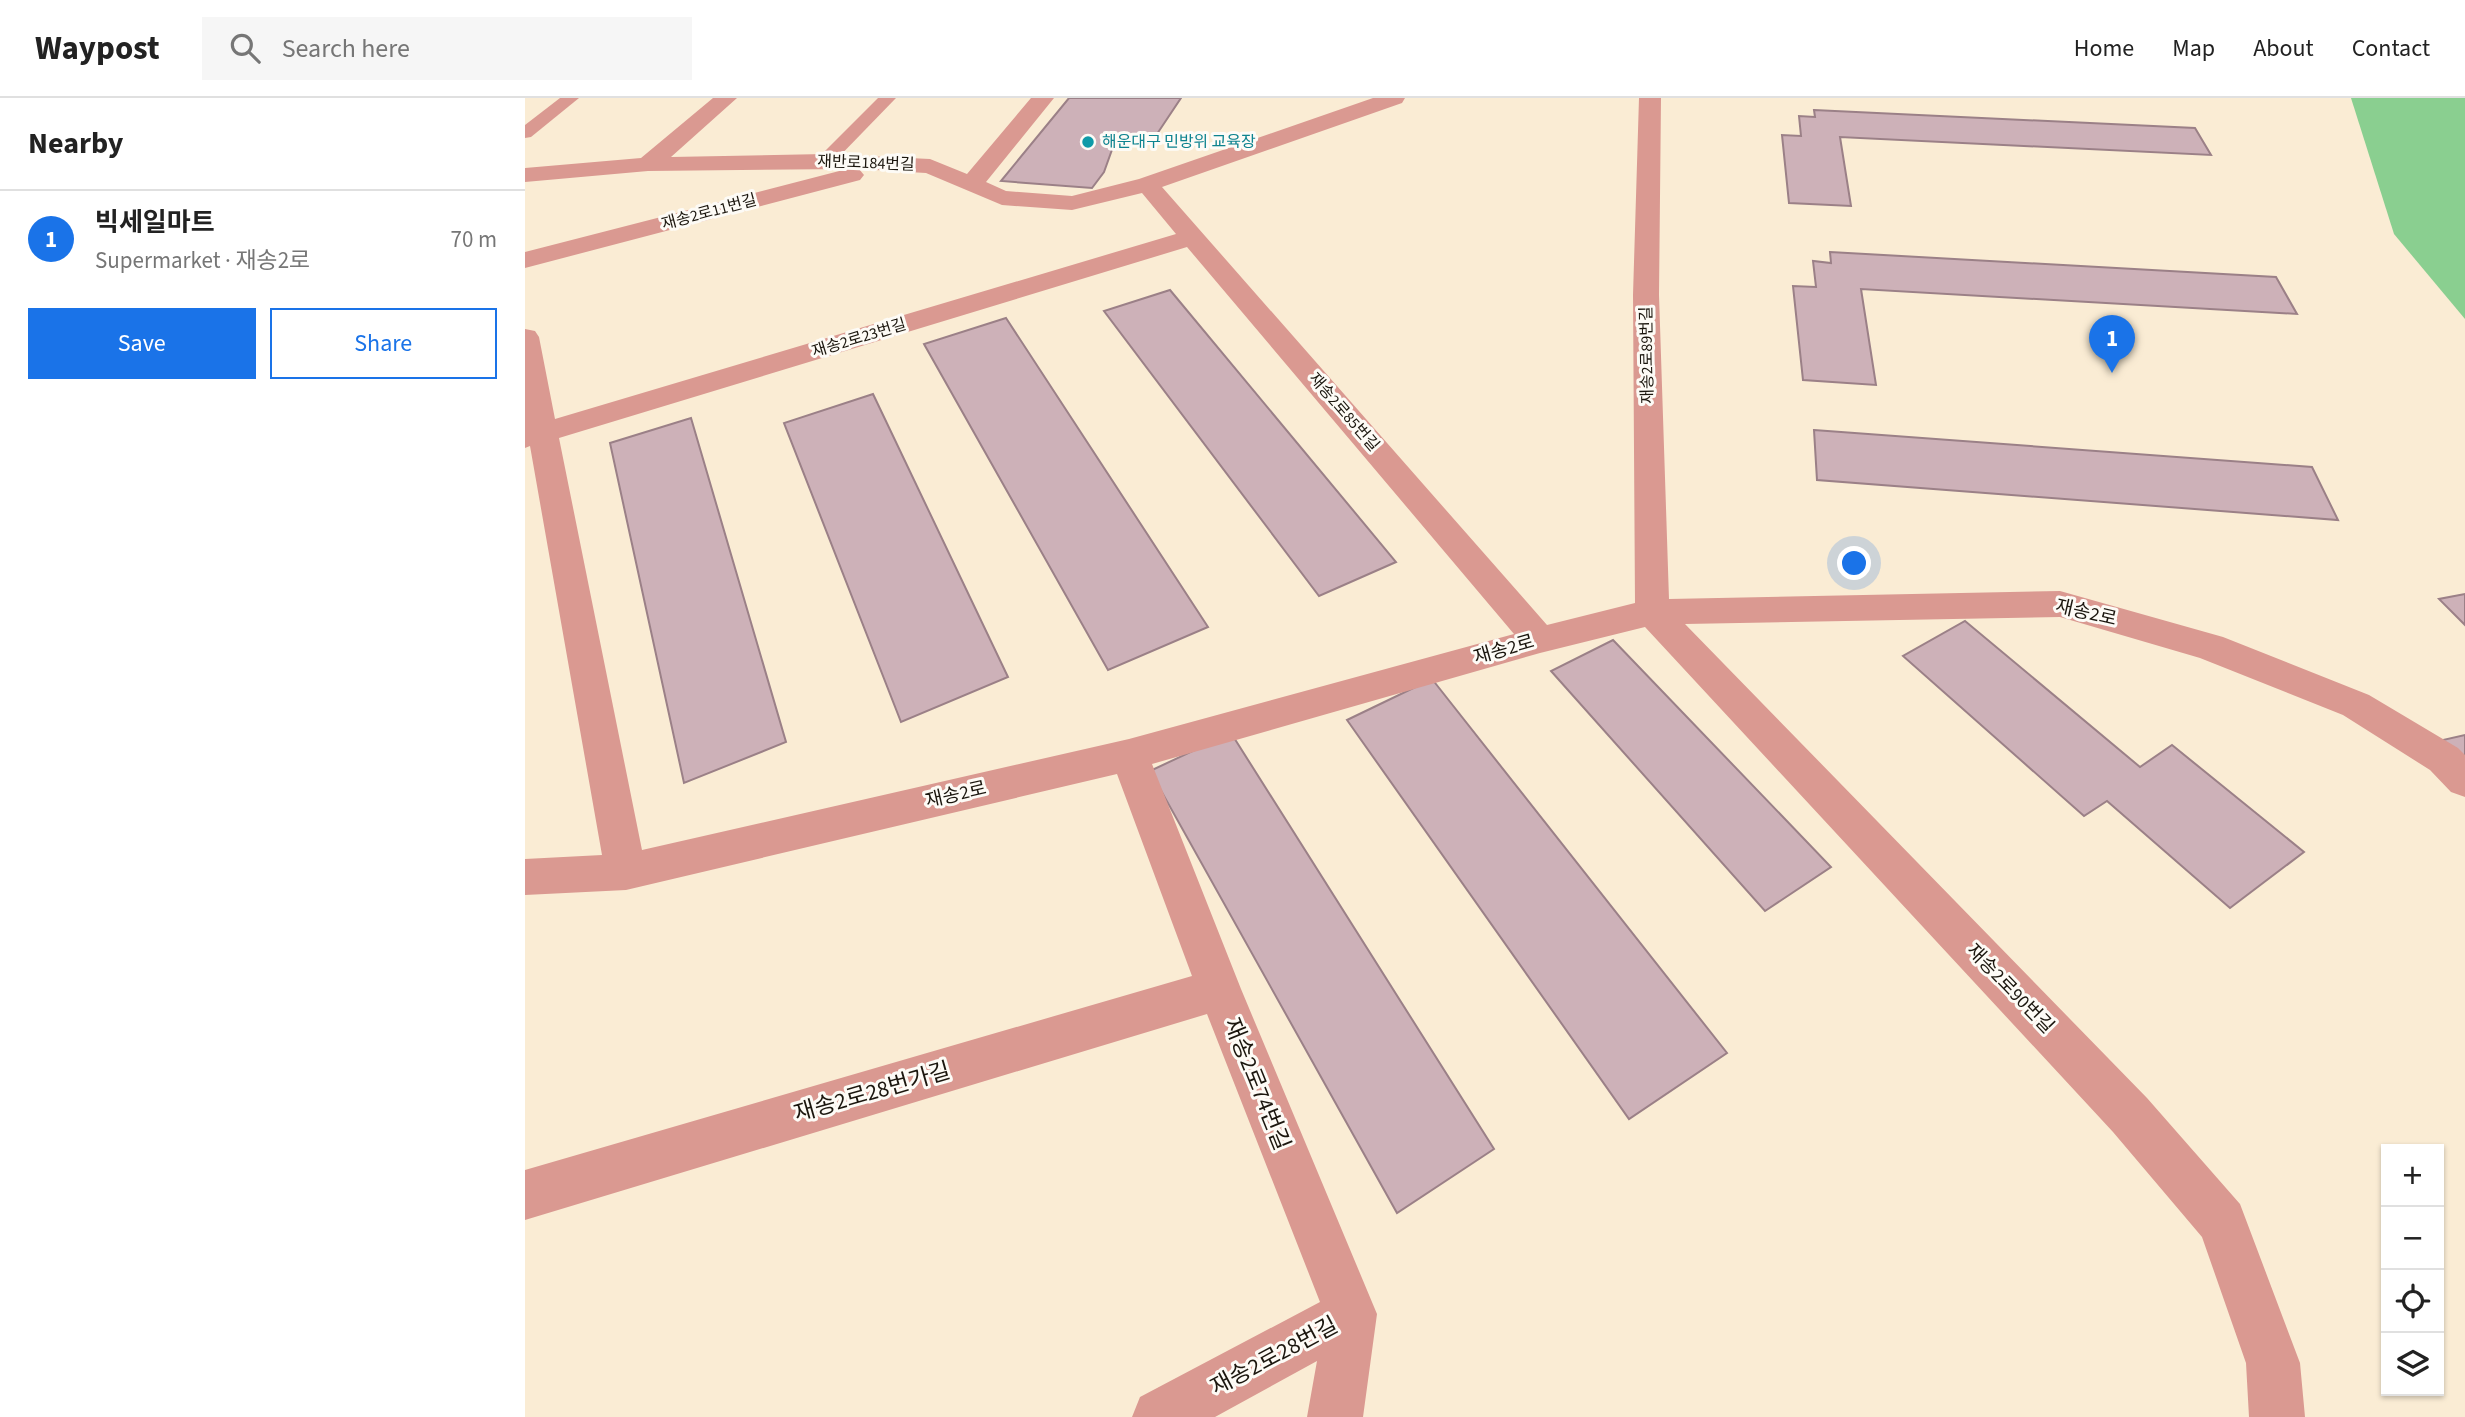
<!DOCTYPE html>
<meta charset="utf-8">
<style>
body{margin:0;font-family:"Source Sans 3","Noto Sans KR",sans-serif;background:#f6f6f6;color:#222}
.controls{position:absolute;right:21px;bottom:21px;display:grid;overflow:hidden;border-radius:0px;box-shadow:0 2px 5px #0004}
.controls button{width:63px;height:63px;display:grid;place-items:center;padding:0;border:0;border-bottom:2px solid #e0e0e0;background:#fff;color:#222;font:35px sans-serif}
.you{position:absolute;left:1330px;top:466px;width:24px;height:24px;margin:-18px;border:5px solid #fff;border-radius:50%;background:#1a73e8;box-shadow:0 0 0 10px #1a73e833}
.badge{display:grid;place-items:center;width:46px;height:46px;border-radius:50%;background:#1a73e8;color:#fff;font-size:23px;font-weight:700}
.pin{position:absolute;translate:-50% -58px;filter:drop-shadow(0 2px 4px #0008)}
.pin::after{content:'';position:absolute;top:37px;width:24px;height:21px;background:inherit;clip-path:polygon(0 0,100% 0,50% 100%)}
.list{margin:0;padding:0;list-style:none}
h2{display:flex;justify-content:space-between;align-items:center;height:91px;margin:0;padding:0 28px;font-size:30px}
h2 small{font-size:23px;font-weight:400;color:#767676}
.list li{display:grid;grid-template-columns:46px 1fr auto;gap:21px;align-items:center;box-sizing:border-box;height:98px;padding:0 28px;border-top:2px solid #e0e0e0}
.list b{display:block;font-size:26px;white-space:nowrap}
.list p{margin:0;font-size:23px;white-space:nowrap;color:#767676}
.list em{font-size:23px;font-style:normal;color:#767676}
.actions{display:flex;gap:14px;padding:21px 28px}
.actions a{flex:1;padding:16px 0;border:2px solid #1a73e8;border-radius:0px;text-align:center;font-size:24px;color:#1a73e8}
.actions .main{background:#1a73e8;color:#fff}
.icon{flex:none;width:38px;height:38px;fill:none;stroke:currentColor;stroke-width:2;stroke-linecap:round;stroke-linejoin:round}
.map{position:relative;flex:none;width:1940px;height:1319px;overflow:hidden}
header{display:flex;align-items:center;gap:42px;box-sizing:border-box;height:98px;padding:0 35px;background:#fff;border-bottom:2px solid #e0e0e0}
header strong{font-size:33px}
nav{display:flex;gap:38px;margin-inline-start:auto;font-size:24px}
.search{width:490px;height:63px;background:#f6f6f6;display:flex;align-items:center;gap:18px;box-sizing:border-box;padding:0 24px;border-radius:0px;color:#767676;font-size:26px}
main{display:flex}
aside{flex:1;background:#fff}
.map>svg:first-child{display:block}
</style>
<header>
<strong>Waypost</strong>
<div class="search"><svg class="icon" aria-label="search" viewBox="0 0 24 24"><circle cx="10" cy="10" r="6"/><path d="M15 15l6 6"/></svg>Search here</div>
<nav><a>Home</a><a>Map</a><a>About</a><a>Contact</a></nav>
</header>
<main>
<aside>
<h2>Nearby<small></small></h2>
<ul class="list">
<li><span class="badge">1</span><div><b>빅세일마트</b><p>Supermarket · 재송2로</p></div><em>70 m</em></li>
</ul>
<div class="actions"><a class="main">Save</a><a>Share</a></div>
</aside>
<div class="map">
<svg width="1940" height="1319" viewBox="0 0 1940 1319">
<rect width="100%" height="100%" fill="#faecd4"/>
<!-- green -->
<path fill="#8acf90" d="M 1826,0 L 1940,0 L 1940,221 L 1869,136 Z"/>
<!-- building -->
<g fill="#cdb1b8" stroke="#9b8087" stroke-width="2">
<path d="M 544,0 L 656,0 L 628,42 L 610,47 L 588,49 L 579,74 L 567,90 L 476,83 Z"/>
<path d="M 1289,12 L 1670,30 L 1686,57 L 1315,39 L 1326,108 L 1264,105 L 1257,37 L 1276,38 L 1274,18 L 1290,19 Z"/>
<path d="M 1305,154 L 1751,179 L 1772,216 L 1336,191 L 1351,287 L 1278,282 L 1268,188 L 1291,189 L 1288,163 L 1306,165 Z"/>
<path d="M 645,192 L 871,464 L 794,498 L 579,213 Z"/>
<path d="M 481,220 L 683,529 L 583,572 L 399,246 Z"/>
<path d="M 348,296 L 483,579 L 376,624 L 259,325 Z"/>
<path d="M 166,320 L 261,644 L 159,685 L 85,345 Z"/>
<path d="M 1289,332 L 1787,369 L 1813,422 L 1292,382 Z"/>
<path d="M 1940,496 L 1940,527 L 1914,501 Z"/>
<path d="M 1440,523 L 1615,669 L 1647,647 L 1779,754 L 1705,810 L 1582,703 L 1559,718 L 1378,558 Z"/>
<path d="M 1088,542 L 1306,769 L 1240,813 L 1026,573 Z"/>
<path d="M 907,581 L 1202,955 L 1104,1021 L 822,622 Z"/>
<path d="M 706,635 L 969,1051 L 872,1115 L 625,673 Z"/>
<path d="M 1940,637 L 1940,677 L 1909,644 Z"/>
</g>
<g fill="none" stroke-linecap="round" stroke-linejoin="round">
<!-- service -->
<g fill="#da9991" fill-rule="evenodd">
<path d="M 35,0 L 54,0 L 6,39 L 0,40 L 0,27 Z"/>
<path d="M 353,0 L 371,0 L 306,67 L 294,67 L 291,63 L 294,59 Z"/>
</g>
<!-- minor -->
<path fill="#da9991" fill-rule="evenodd" d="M 188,0 L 212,0 L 146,59 L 300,56 L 405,61 L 442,76 L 506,0 L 529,0 L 461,84 L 481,93 L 547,98 L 614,81 L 848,0 L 880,0 L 877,5 L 637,89 L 1022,527 L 1110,505 L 1108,197 L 1114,0 L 1136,0 L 1134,197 L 1144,501 L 1535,493 L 1698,539 L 1844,597 L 1933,650 L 1940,657 L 1940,699 L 1926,694 L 1905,672 L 1818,617 L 1675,560 L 1535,519 L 1160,526 L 1622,1000 L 1715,1106 L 1775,1265 L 1780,1319 L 1724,1319 L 1721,1265 L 1677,1139 L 1588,1034 L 1120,529 L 1015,555 L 627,666 L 716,891 L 852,1216 L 838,1319 L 782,1319 L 792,1263 L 690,1319 L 607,1319 L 615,1299 L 795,1204 L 682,916 L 0,1122 L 0,1072 L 667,878 L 592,676 L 101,792 L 0,797 L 0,761 L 77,757 L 5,348 L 0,350 L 0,231 L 10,233 L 14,239 L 30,321 L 651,136 L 617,95 L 547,112 L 477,107 L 401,75 L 334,71 L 339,77 L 335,82 L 0,170 L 0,154 L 322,71 L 123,73 L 0,84 L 0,70 L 116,60 ZM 662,149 L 989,536 L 604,641 L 117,752 L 34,340 Z"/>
</g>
<!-- markers -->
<circle fill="#0f9aa8" stroke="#fdfbf6" stroke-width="2.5" cx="563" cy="44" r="7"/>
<g text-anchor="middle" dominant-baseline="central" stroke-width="6" stroke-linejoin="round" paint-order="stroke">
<!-- far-culture labels -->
<g font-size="16" fill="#0d838f" stroke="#fdfbf6" text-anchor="start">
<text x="577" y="44">해운대구 민방위 교육장</text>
</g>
<!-- far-street labels -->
<g font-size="16" fill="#1b160e" stroke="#fdfbf6">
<text transform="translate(341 65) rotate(2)">재반로184번길</text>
<text transform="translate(184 114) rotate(-15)">재송2로11번길</text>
<text transform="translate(334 240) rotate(-17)">재송2로23번길</text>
<text transform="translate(1122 257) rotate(-91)">재송2로89번길</text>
<text transform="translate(819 314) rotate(49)">재송2로85번길</text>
</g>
<!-- street labels -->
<g font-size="19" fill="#1b160e" stroke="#fdfbf6">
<text transform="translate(1561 515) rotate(13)">재송2로</text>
<text transform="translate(979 552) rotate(-16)">재송2로</text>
<text transform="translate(431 697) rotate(-13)">재송2로</text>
<text transform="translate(1485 891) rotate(46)">재송2로90번길</text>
</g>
<!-- near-street labels -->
<g font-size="23" fill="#1b160e" stroke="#fdfbf6">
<text transform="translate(732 986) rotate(68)">재송2로74번길</text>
<text transform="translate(347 994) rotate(-16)">재송2로28번가길</text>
<text transform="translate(749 1258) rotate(-28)">재송2로28번길</text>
</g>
</g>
</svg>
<div class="controls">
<button>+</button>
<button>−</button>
<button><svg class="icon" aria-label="locate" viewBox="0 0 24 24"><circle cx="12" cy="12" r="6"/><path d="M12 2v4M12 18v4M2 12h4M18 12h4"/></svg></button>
<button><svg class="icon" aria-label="layers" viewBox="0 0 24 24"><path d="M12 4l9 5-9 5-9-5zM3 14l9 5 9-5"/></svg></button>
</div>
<div class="you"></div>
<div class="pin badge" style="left:1587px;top:275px">1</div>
</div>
</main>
